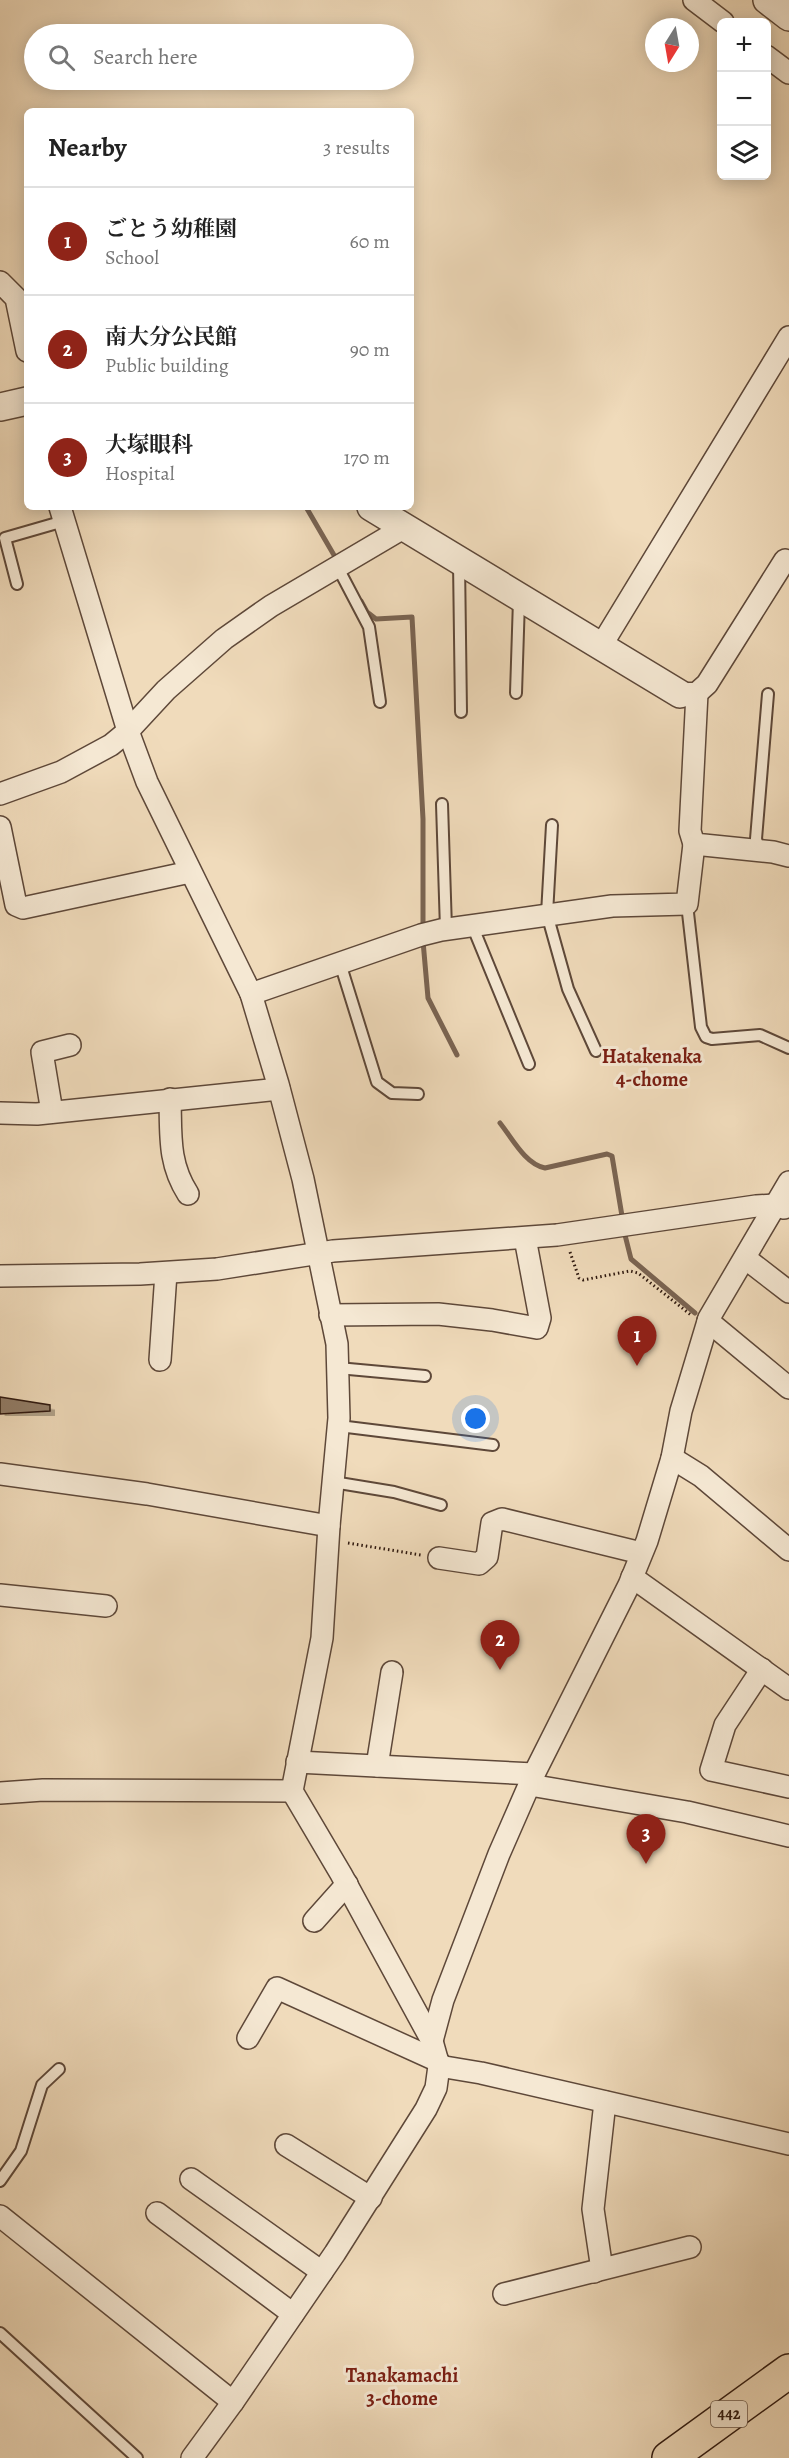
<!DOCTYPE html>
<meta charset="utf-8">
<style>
body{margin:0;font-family:Alegreya,"Noto Serif JP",serif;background:#f6f6f6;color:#222}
.controls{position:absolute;right:18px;top:18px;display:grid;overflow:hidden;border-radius:9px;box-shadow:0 3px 15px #0003}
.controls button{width:54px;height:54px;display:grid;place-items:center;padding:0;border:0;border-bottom:2px solid #e0e0e0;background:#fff;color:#222;font:30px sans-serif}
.compass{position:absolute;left:645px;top:18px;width:54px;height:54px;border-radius:50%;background:#fff;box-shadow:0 3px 15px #0003;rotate:191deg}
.you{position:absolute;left:476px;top:1419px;width:21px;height:21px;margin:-15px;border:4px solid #fff;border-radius:50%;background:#1a73e8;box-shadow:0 0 0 9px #1a73e833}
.badge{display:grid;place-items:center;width:39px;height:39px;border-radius:50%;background:#8f2418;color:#fff;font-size:20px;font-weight:700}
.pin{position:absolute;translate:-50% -50px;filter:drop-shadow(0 2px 3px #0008)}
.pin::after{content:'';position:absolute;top:32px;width:21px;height:18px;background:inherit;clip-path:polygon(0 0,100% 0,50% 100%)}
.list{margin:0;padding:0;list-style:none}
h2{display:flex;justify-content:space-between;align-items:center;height:78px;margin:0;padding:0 24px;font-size:26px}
h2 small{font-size:20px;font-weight:400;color:#767676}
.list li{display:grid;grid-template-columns:39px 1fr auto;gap:18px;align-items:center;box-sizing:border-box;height:108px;padding:0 24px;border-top:2px solid #e0e0e0}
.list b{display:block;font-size:22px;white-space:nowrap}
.list p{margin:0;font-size:20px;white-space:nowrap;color:#767676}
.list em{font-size:20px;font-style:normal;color:#767676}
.icon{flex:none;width:33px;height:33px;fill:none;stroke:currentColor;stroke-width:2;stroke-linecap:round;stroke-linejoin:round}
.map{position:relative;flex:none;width:789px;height:2458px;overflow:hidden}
.search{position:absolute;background:#fff;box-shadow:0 3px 15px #0003;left:24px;top:24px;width:390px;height:66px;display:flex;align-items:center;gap:15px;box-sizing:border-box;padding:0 21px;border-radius:33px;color:#767676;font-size:22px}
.panel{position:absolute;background:#fff;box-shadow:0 3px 15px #0003;left:24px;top:108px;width:390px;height:402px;border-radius:9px}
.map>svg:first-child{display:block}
</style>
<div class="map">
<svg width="789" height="2458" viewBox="0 0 789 2458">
<defs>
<filter id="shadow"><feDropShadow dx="5.5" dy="5.5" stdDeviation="0" flood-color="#0004"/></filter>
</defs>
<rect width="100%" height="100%" fill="#f0dbbb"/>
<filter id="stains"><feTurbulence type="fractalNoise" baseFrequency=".00333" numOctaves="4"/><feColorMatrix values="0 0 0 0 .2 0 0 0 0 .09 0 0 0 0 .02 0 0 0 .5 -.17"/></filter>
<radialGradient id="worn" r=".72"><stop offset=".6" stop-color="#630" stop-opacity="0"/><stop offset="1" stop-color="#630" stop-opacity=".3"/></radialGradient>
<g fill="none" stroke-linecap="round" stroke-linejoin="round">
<!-- stream -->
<g stroke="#7a6452" stroke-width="5">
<path d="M 306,507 L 338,562"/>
<path d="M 361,601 L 367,612 L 376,619 L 412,617 L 423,819 L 423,928"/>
<path d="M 423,941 L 428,998 L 457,1055"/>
<path d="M 500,1123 C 512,1138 525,1164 545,1168 L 607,1154 L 612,1156 L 623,1222"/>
<path d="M 624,1231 L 631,1259 L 695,1313"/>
</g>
</g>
<!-- building -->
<path fill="#927d68" stroke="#2d170e" stroke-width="1.5" filter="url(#shadow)" d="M 0,1397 L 50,1405 L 50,1411 L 0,1414 Z"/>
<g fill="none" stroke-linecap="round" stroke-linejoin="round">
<defs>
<g id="service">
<path d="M 459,562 L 461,712"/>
<path d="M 337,566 L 369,627 L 380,702"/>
<path d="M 17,584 L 5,538 L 64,521"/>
<path d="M 516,693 L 519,600"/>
<path d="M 442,804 L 446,929"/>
<path d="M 552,825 L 547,914 L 568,989 L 596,1051"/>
<path d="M 760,851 L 756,839 L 768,694"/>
<path d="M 687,904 L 701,1027 L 706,1037 L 712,1039 L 760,1035 L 789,1048"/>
<path d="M 472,925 L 529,1064"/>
<path d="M 340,963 L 377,1082 L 392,1093 L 418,1094"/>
<path d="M 338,1368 L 425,1376"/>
<path d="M 339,1426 L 493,1445"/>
<path d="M 333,1482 L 394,1492 L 441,1505"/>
<path d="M 0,2181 L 21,2151 L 42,2085 L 59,2069"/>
<path d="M 0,2333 L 137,2458"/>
</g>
<g id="minor">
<path d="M 694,0 L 723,22"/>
<path d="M 766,56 L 789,73"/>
<path d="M 0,282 L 16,298 L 27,351"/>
<path d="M 60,507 L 128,731 L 147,782 L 251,994 L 278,1084 L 303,1179 L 337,1344 L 339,1418 L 329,1526 L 322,1638 L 292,1791 L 341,1874 L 432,2041 L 439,2066 L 436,2088 L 426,2109 L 335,2253 L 233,2402 L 192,2458"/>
<path d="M 601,646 L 789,337"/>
<path d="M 697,693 L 690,831 L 694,844 L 773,852 L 789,856"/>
<path d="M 684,694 L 697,693 L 707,684 L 785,560 L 789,562"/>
<path d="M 0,794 L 61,772 L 111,745 L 128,731 L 166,690 L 224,639 L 271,606 L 405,527"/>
<path d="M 0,827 L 16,905 L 23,908 L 190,872"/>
<path d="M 251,994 L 421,935 L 441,930 L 612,906 L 687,904 L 694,844"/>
<path d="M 170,1099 C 171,1135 168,1163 188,1194"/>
<path d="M 52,1112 L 42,1052 L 70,1045"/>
<path d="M 0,1113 L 37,1114 L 279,1089"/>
<path d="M 745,1258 L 789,1292"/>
<path d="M 0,1276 L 140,1274 L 217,1269 L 333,1251 L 557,1235 L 756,1206 L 775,1205 L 784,1208"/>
<path d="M 330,1315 L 438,1314 L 492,1320 L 537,1328 L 540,1318 L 525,1238"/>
<path d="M 708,1321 L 789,1388"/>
<path d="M 160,1360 L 166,1273"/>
<path d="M 672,1458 L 701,1476 L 789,1550"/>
<path d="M 0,1474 L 147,1494 L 329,1526"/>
<path d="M 439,1558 L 479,1564 L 487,1557 L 492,1523 L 502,1519 L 641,1553"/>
<path d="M 632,1577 L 789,1689"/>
<path d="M 0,1595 L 106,1606"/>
<path d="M 762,1669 L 725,1725 L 711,1770 L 789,1787"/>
<path d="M 297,1762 L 534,1774"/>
<path d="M 377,1766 L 392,1672"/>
<path d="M 530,1785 L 687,1812 L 789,1836"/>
<path d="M 0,1793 L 43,1790 L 292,1791"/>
<path d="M 314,1921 L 347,1884"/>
<path d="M 248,2038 L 277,1988 L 438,2061"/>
<path d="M 432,2041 L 443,2000 L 499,1854 L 534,1774 L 629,1585 L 647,1541 L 672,1458 L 681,1411 L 709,1318 L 789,1182"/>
<path d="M 439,2066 L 481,2073 L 789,2144"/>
<path d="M 286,2145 L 371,2198"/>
<path d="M 191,2179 L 322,2272"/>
<path d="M 157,2213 L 293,2314"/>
<path d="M 0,2216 L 233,2402"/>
<path d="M 594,2272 L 599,2269 L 601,2263 L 593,2209 L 605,2102"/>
<path d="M 504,2294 L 690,2247"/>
</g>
<g id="tertiary">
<path d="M 767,0 L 789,17"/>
<path d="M 0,407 L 27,401"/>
<path d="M 371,507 L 680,694"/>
</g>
<path id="trunk" d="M 669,2458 L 789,2371"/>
</defs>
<!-- service casing -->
<use href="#service" stroke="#5e4839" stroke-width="14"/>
<!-- minor casing -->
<use href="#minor" stroke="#5e4839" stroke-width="24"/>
<!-- tertiary casing -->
<use href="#tertiary" stroke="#5e4839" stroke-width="30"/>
<!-- trunk casing -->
<use href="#trunk" stroke="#2d170e" stroke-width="36"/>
<!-- path -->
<g stroke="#2d170e" stroke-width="3" stroke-dasharray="1.5 3" stroke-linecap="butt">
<path d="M 570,1252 L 579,1278 L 583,1280 L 630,1271 L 638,1273 L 691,1315"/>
<path d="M 348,1543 L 421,1555"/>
</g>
<!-- service -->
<use href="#service" stroke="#f5e8d3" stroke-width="10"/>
<!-- minor -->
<use href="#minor" stroke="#f5e8d3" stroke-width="21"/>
<!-- tertiary -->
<use href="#tertiary" stroke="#f5e8d3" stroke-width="27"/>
<!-- trunk -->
<use href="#trunk" stroke="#f0dbbb" stroke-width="33"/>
</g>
<g text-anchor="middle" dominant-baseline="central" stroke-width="6" stroke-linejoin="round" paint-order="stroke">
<!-- shield labels -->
<rect fill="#f5e8d3" stroke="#695649" stroke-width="1.5" x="711" y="2401" width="36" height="26" rx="4.5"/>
<g font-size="16" font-weight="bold" fill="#2d170e">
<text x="729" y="2414">442</text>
</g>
<!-- neighbourhood labels -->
<g font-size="20" font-weight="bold" fill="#7a1f14" stroke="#f5e8d3">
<text x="652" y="1056">Hatakenaka<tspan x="652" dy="23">4-chome</tspan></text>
<text x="402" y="2375">Tanakamachi<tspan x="402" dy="23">3-chome</tspan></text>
</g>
</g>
<rect width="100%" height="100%" filter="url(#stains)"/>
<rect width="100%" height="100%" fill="url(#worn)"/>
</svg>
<div class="controls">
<button>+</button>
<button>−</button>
<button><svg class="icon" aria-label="layers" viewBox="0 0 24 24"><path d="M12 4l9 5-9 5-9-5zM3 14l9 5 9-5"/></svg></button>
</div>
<svg class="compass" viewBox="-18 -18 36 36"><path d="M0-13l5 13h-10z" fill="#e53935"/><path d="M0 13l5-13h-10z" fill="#767676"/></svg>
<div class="you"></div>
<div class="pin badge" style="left:637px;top:1366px">1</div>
<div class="pin badge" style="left:500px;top:1670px">2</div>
<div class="pin badge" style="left:646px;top:1864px">3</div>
<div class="search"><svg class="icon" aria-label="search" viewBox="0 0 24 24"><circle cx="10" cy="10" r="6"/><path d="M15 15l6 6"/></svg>Search here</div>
<section class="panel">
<h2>Nearby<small>3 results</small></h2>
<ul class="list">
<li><span class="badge">1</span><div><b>ごとう幼稚園</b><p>School</p></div><em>60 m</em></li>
<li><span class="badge">2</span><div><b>南大分公民館</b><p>Public building</p></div><em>90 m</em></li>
<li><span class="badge">3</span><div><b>大塚眼科</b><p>Hospital</p></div><em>170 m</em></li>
</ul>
</section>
</div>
